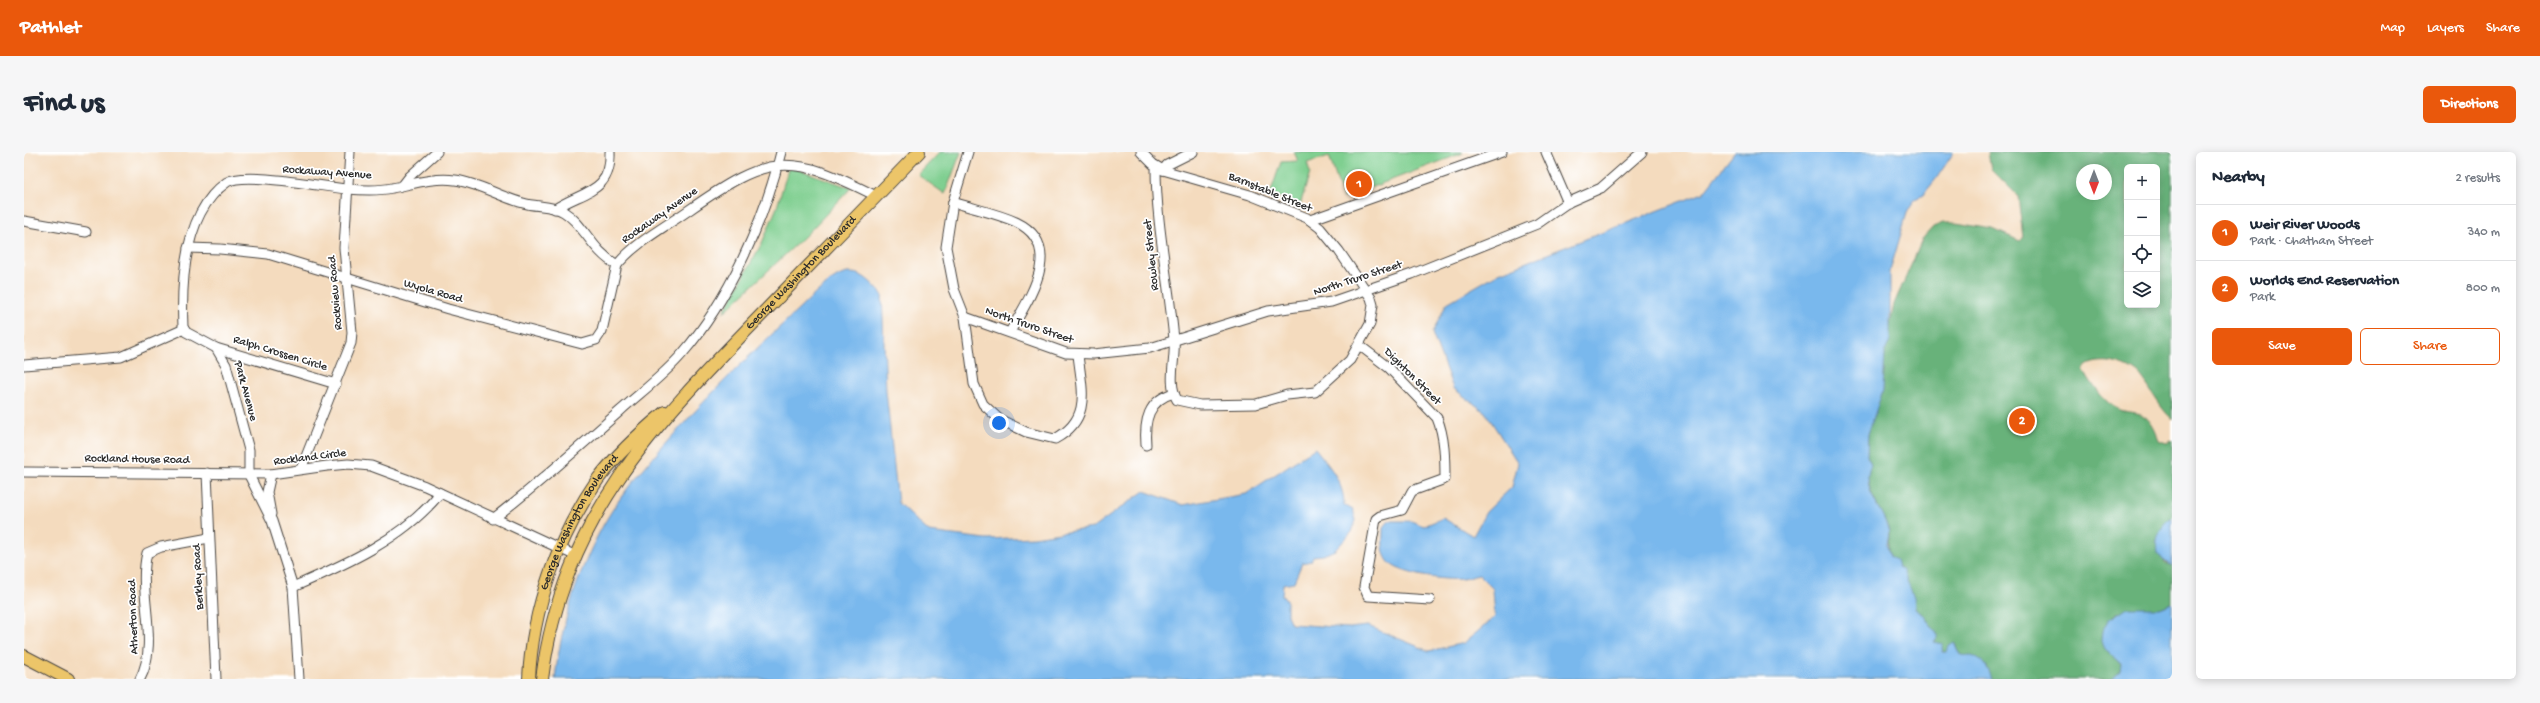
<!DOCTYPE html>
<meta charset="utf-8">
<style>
body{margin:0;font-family:"Gochi Hand",sans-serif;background:#f6f6f7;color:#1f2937}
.controls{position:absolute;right:12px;top:12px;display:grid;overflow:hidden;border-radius:6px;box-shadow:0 2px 10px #0003}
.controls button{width:36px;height:36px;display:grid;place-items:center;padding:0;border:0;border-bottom:1px solid #e0e1e3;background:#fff;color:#1f2937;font:20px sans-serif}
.compass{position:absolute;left:2052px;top:12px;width:36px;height:36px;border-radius:50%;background:#fff;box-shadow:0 2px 10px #0003;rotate:180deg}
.you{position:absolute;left:975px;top:271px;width:14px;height:14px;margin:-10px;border:3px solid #fff;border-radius:50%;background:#1a73e8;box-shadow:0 0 0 6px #1a73e833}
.badge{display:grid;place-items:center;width:26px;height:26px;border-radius:50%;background:#ea580c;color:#fff;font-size:13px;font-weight:700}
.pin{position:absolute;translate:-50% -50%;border:2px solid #fff;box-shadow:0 1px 4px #0006}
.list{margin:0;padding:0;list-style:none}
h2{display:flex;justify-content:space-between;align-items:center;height:52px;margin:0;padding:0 16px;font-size:17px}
h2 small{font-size:13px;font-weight:400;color:#747a83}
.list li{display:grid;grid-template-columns:26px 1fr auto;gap:12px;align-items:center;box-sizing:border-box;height:56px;padding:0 16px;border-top:1px solid #e0e1e3}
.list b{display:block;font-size:15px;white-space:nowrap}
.list p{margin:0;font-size:13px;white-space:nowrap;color:#747a83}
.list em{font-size:13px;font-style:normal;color:#747a83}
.actions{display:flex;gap:8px;padding:12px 16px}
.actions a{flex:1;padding:9px 0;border:1px solid #ea580c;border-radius:6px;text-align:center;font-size:14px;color:#ea580c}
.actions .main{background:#ea580c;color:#fff}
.icon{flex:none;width:22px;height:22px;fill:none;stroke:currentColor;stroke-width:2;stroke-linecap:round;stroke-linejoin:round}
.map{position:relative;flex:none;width:2148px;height:527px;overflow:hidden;border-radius:6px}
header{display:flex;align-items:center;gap:24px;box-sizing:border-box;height:56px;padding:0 20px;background:#ea580c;color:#fff}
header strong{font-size:19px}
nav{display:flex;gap:22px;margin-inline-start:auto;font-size:14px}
.intro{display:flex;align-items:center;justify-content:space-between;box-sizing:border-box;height:96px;padding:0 24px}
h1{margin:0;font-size:28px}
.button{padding:10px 18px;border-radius:6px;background:#ea580c;color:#fff;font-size:14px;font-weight:700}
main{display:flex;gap:24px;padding:0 24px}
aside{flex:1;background:#fff;border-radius:6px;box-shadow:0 2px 10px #0003}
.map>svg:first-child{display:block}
</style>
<header>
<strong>Pathlet</strong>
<nav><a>Map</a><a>Layers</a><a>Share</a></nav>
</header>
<div class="intro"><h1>Find us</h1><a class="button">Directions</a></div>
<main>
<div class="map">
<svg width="2148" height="527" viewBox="0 0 2148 527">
<rect width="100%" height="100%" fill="#fff"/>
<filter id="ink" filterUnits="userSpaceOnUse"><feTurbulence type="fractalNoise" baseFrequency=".025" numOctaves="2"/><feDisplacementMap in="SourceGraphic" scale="8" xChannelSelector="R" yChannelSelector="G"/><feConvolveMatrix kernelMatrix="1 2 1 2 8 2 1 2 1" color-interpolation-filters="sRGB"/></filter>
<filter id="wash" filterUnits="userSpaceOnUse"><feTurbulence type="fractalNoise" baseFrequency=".012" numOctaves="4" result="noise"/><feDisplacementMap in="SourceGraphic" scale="16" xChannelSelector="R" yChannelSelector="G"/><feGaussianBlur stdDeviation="0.9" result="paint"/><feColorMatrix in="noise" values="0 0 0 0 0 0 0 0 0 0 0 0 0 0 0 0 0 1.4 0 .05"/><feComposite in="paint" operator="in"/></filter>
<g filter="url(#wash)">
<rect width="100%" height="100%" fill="#f4dbbe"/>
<!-- green -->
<g fill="#7fcf90" stroke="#557d5e">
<path d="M 916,0 L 937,0 L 921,42 L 894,23 Z"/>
<path d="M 1270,0 L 1438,0 L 1439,1 L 1319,46 L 1305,4 L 1283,11 L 1286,21 L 1276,53 L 1246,42 L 1257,10 L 1274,9 Z"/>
<path d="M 765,14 L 827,36 L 781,84 L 699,161 L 738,91 L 753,55 Z"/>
</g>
<!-- forest -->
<path fill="#67b27a" stroke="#496e52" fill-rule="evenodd" d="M 1964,0 L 2148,0 L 2148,267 C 2135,255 2128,239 2117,225 C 2106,211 2071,203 2059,217 C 2066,229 2075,243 2086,252 C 2108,269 2121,248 2135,288 L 2142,291 L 2148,289 L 2148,366 L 2141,372 L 2132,390 L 2142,411 L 2148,414 L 2148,451 L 2135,456 L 2095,460 L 2089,464 L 2079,495 L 2097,511 L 2096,519 L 2087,527 L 1967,527 L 1961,513 L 1937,503 L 1931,490 L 1923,500 L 1918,500 L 1918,494 L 1909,490 L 1913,482 L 1900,463 L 1891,457 C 1890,430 1873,424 1865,403 C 1862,394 1867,385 1864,376 C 1857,355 1837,335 1847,312 L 1843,304 L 1844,282 L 1859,238 L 1861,200 L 1870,152 L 1899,86 L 1909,75 L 1919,71 L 1932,71 L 1969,77 L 1996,89 L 1999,86 L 1994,44 L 1967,17 ZM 2103,15 L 2133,15 L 2133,153 L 2103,153 ZM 2058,18 L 2082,18 L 2082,42 L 2058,42 Z"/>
<!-- water -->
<g fill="#79b8ed" stroke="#52728c">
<path d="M 1711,0 L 1930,0 L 1912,27 L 1899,43 L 1891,47 L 1883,61 L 1866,119 L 1866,188 L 1861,200 L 1859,238 L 1844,282 L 1843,304 L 1847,312 C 1836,337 1858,355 1864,377 C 1866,383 1863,387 1863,393 C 1863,396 1865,401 1866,405 L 1872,408 L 1874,415 L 1878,417 L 1890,445 L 1891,457 L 1900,463 L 1913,482 L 1913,486 L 1909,490 L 1919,492 L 1918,500 L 1923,500 L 1925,493 L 1931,490 L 1937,503 C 1940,504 1943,503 1946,503 C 1958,504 1964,518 1967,527 L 531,527 C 537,472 554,418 581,370 C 600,337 625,310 650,282 C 689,239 729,199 772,160 C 783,150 809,122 824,121 C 840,120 848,132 858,142 L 862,239 L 874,351 L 905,380 L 962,387 L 1010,385 L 1069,376 L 1120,339 L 1159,353 L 1222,342 L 1291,296 C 1305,314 1320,330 1320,353 L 1329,358 L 1332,368 L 1328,380 L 1311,398 L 1299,403 L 1289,404 L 1287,409 L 1278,411 L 1270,430 L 1259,432 L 1258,443 L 1263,450 L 1263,463 L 1267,472 L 1325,476 L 1344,474 L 1405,499 L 1440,491 L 1471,465 L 1469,437 L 1455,423 C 1449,424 1443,427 1437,427 C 1422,429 1372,422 1364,409 C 1357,400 1359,386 1359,376 L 1365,369 L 1387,369 L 1400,374 L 1419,366 L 1449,384 L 1462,360 L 1488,335 L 1494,311 L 1461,260 L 1429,236 L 1408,181 L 1423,151 L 1475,121 L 1679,41 Z"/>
<path d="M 2148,366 L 2148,414 L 2133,402 C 2131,386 2135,375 2148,366 Z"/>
<path d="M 2148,451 L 2148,527 L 2087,527 L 2096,519 L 2097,511 L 2079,495 L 2077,489 L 2078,480 L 2084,468 L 2102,456 L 2135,456 Z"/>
</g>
</g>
<g filter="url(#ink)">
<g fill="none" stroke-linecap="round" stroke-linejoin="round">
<defs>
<g id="minor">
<path d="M 944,0 L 929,50 L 922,95 L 930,137 L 941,165 L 950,232 L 959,252 L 975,267 L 1002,280 L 1031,287 C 1068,267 1058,238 1054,203"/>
<path d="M 1117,0 L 1129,12 L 1139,18 L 1226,43 L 1283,66 L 1296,76 L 1315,99 L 1347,146 L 1349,153 L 1346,172 L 1326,208 L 1291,240 L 1263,243 L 1232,252 L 1176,253 L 1153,248 C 1143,229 1152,208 1150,188 C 1145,130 1132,73 1132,15"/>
<path d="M 1522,0 L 1544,51"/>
<path d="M 1139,18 L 1143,13 L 1169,0"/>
<path d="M 379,33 L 386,24 L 413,0"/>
<path d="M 929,50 C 950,57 972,61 992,70 C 1042,94 1005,146 986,180"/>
<path d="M 531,57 C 558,39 588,41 586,0"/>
<path d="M 1286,68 L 1478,0"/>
<path d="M 0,69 L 62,80"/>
<path d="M 164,96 L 196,97 L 244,102 L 424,157 L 558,192 L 572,188 L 578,179 L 593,113"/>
<path d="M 941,165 L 1042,201 L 1069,202 L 1126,196 L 1244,159 L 1307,150 L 1388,122 L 1513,72 L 1543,51 L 1577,36 L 1618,0"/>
<path d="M 1335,193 L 1365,216 L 1413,266 C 1421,285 1421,308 1421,327 L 1388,339 L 1378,358 L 1356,364 L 1352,367 L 1340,435 L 1344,444 L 1406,448"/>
<path d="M 192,196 L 312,232"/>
<path d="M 0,213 L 97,205 L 160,177"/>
<path d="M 1122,293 C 1120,269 1124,248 1150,241"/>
<path d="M 277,317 L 327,191 L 328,180 L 320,96 L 326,0"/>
<path d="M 0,320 L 247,322 L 303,314 L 324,312 L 347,314 L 401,334 L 550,403"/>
<path d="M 183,321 L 192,527"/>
<path d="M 247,322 L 243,340 L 247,362"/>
<path d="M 469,367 C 513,333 554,296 596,259 C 617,240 639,224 658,202 C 705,148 740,69 757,0"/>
<path d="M 269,435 C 320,413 381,386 416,341"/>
<path d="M 116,527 C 136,489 113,442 123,401 L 137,395 L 185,386"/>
<path d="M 275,527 L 269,435 L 248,369 L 225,323 L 225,298 L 202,213 L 192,196 L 162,180 L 159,175 C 157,129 160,60 203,30 C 220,19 300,35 323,37 C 337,38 355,39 368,36 C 388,32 410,25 431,28 C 455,31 476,45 499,51 C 512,55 528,53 540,60 C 560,72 567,98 593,113 C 612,90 641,75 665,58 C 745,2 765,0 852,44"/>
</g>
<g id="major">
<path d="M 0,504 L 44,527"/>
<path id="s1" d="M 505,527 C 508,457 534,385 574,327 C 593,302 617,280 641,260"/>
<path id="s2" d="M 518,527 C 539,362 635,268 745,155 C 795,104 845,51 895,0"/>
</g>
</defs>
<!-- minor casing -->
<use href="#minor" stroke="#494541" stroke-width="11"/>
<!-- major casing -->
<use href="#major" stroke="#494541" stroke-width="14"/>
<!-- minor -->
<use href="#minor" stroke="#fff" stroke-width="9"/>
<!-- major -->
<use href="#major" stroke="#ecc569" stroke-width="12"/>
</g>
</g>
<g text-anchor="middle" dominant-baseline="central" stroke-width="3.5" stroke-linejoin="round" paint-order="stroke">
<!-- street labels -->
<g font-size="12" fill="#2b2b2b" stroke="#fff">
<text transform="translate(303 21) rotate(4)">Rockaway Avenue</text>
<text transform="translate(1246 41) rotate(22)">Barnstable Street</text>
<text transform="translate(636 64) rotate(-35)">Rockaway Avenue</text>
<text transform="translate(1128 103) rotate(-96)">Rowley Street</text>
<text stroke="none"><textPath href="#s2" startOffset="492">George Washington Boulevard</textPath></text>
<text transform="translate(1334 127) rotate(-18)">North Truro Street</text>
<text transform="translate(409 140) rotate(16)">Wyola Road</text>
<text transform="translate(312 141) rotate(-95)">Rockview Road</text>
<text transform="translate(1005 174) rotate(19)">North Truro Street</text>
<text transform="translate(256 202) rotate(17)">Ralph Crossen Circle</text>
<text transform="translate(1388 225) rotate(45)">Dighton Street</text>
<text transform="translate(221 239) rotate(75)">Park Avenue</text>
<text transform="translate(286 306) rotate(-7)">Rockland Circle</text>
<text transform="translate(113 308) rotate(1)">Rockland House Road</text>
<text stroke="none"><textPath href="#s1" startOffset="167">George Washington Boulevard</textPath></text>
<text transform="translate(175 425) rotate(-93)">Berkley Road</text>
<text transform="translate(110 465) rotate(-92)">Atherton Road</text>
</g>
</g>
</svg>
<div class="controls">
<button>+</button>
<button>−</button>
<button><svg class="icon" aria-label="locate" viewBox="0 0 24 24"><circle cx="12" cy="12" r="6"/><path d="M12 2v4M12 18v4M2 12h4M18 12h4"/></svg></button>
<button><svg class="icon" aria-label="layers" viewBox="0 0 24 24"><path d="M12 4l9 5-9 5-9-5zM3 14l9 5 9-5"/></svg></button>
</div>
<svg class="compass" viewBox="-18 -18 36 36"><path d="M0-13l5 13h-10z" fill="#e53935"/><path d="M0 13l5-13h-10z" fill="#747a83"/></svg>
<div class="you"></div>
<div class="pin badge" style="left:1335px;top:32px">1</div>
<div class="pin badge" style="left:1998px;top:269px">2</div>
</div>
<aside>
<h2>Nearby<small>2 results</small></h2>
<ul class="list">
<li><span class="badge">1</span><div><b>Weir River Woods</b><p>Park · Chatham Street</p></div><em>340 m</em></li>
<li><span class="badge">2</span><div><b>Worlds End Reservation</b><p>Park</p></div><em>800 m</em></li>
</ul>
<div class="actions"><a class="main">Save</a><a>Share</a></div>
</aside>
</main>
